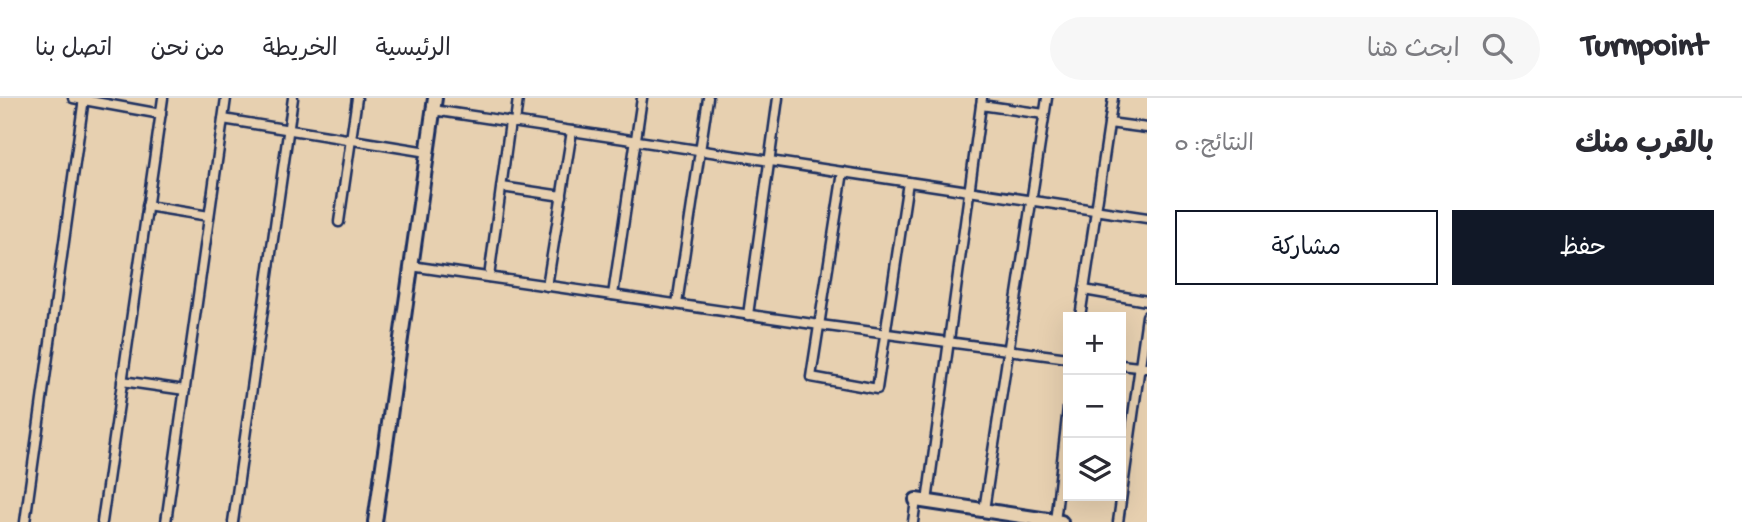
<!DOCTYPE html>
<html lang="ar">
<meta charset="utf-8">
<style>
body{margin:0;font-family:"Gochi Hand","Playpen Sans Arabic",sans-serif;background:#f7f7f7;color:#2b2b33;direction:rtl}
.controls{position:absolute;right:21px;bottom:21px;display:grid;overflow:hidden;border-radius:0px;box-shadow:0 7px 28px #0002}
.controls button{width:63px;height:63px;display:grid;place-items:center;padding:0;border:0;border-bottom:2px solid #e1e1e2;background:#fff;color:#2b2b33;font:35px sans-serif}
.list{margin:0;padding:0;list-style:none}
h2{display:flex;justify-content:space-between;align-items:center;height:91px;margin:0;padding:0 28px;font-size:30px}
h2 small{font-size:23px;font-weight:400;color:#7c7c81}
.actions{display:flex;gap:14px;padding:21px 28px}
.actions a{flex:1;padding:16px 0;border:2px solid #111827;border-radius:0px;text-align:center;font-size:24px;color:#111827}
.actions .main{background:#111827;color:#fff}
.icon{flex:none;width:38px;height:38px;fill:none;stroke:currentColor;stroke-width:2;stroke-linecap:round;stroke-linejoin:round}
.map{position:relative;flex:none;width:1147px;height:424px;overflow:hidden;direction:ltr}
header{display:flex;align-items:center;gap:42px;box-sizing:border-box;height:98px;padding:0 35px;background:#fff;border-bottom:2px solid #e1e1e2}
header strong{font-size:33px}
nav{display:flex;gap:38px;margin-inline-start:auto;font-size:24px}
.search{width:490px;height:63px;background:#f7f7f7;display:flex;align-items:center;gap:18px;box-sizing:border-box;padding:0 24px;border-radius:38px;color:#7c7c81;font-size:26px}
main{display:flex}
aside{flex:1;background:#fff}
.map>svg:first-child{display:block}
</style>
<header>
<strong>Turnpoint</strong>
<div class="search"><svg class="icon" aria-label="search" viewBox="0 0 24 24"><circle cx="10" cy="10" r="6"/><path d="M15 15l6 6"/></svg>ابحث هنا</div>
<nav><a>الرئيسية</a><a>الخريطة</a><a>من نحن</a><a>اتصل بنا</a></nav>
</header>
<main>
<aside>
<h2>بالقرب منك<small>النتائج: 0</small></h2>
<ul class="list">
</ul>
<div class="actions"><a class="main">حفظ</a><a>مشاركة</a></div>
</aside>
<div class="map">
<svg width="1147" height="424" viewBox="0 0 1147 424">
<rect width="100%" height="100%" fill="#e7d0b0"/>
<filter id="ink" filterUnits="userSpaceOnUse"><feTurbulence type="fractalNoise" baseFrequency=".0143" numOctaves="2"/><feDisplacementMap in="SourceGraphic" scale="14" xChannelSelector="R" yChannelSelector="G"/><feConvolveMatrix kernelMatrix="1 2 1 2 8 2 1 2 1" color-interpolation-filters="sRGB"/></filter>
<g filter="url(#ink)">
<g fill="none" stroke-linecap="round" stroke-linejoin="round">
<defs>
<g id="street">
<path d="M 73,0 L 161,16"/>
<path d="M 981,7 L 1044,16"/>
<path d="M 433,12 L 1147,120"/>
<path d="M 223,21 L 427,54"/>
<path d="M 515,25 L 518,0"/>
<path d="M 1109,25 L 1147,30"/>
<path d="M 843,74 L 811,279 L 877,291 L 908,84"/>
<path d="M 502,89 L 562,98"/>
<path d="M 147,108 L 209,118"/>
<path d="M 339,124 L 357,0"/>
<path d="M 411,168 L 820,227 L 1068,260"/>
<path d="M 489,179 L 510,24"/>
<path d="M 547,188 L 572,33"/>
<path d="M 1084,192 L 1147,203"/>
<path d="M 613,197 L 642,0"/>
<path d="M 677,206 L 708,0"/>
<path d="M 748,217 L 778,0"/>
<path d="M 1080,219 L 1113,0"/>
<path d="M 1121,267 L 1147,270"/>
<path d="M 122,283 L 185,292"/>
<path d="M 927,404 L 982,0"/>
<path d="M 984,412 L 1047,0"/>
<path d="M 25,424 L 84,0"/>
<path d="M 102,424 L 163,0"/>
<path d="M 166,424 L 226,0"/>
<path d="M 233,424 L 293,0"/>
<path d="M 913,424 L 916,402"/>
<path d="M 1055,424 L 1068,310"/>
<path d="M 1118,424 L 1147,218"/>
</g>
<g id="secondary">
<path d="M 916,402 L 1061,424"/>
<path d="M 375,424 L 435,0"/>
</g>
</defs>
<!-- street casing -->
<use href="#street" stroke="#1b2f5e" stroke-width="13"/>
<!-- secondary casing -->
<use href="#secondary" stroke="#1b2f5e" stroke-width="18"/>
<!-- street -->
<use href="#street" stroke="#e7d0b0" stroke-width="8"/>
<!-- secondary -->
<use href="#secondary" stroke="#e7d0b0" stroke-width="12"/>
</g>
</g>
</svg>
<div class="controls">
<button>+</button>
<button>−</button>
<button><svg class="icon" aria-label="layers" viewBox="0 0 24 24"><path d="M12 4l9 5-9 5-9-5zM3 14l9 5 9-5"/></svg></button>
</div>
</div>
</main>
